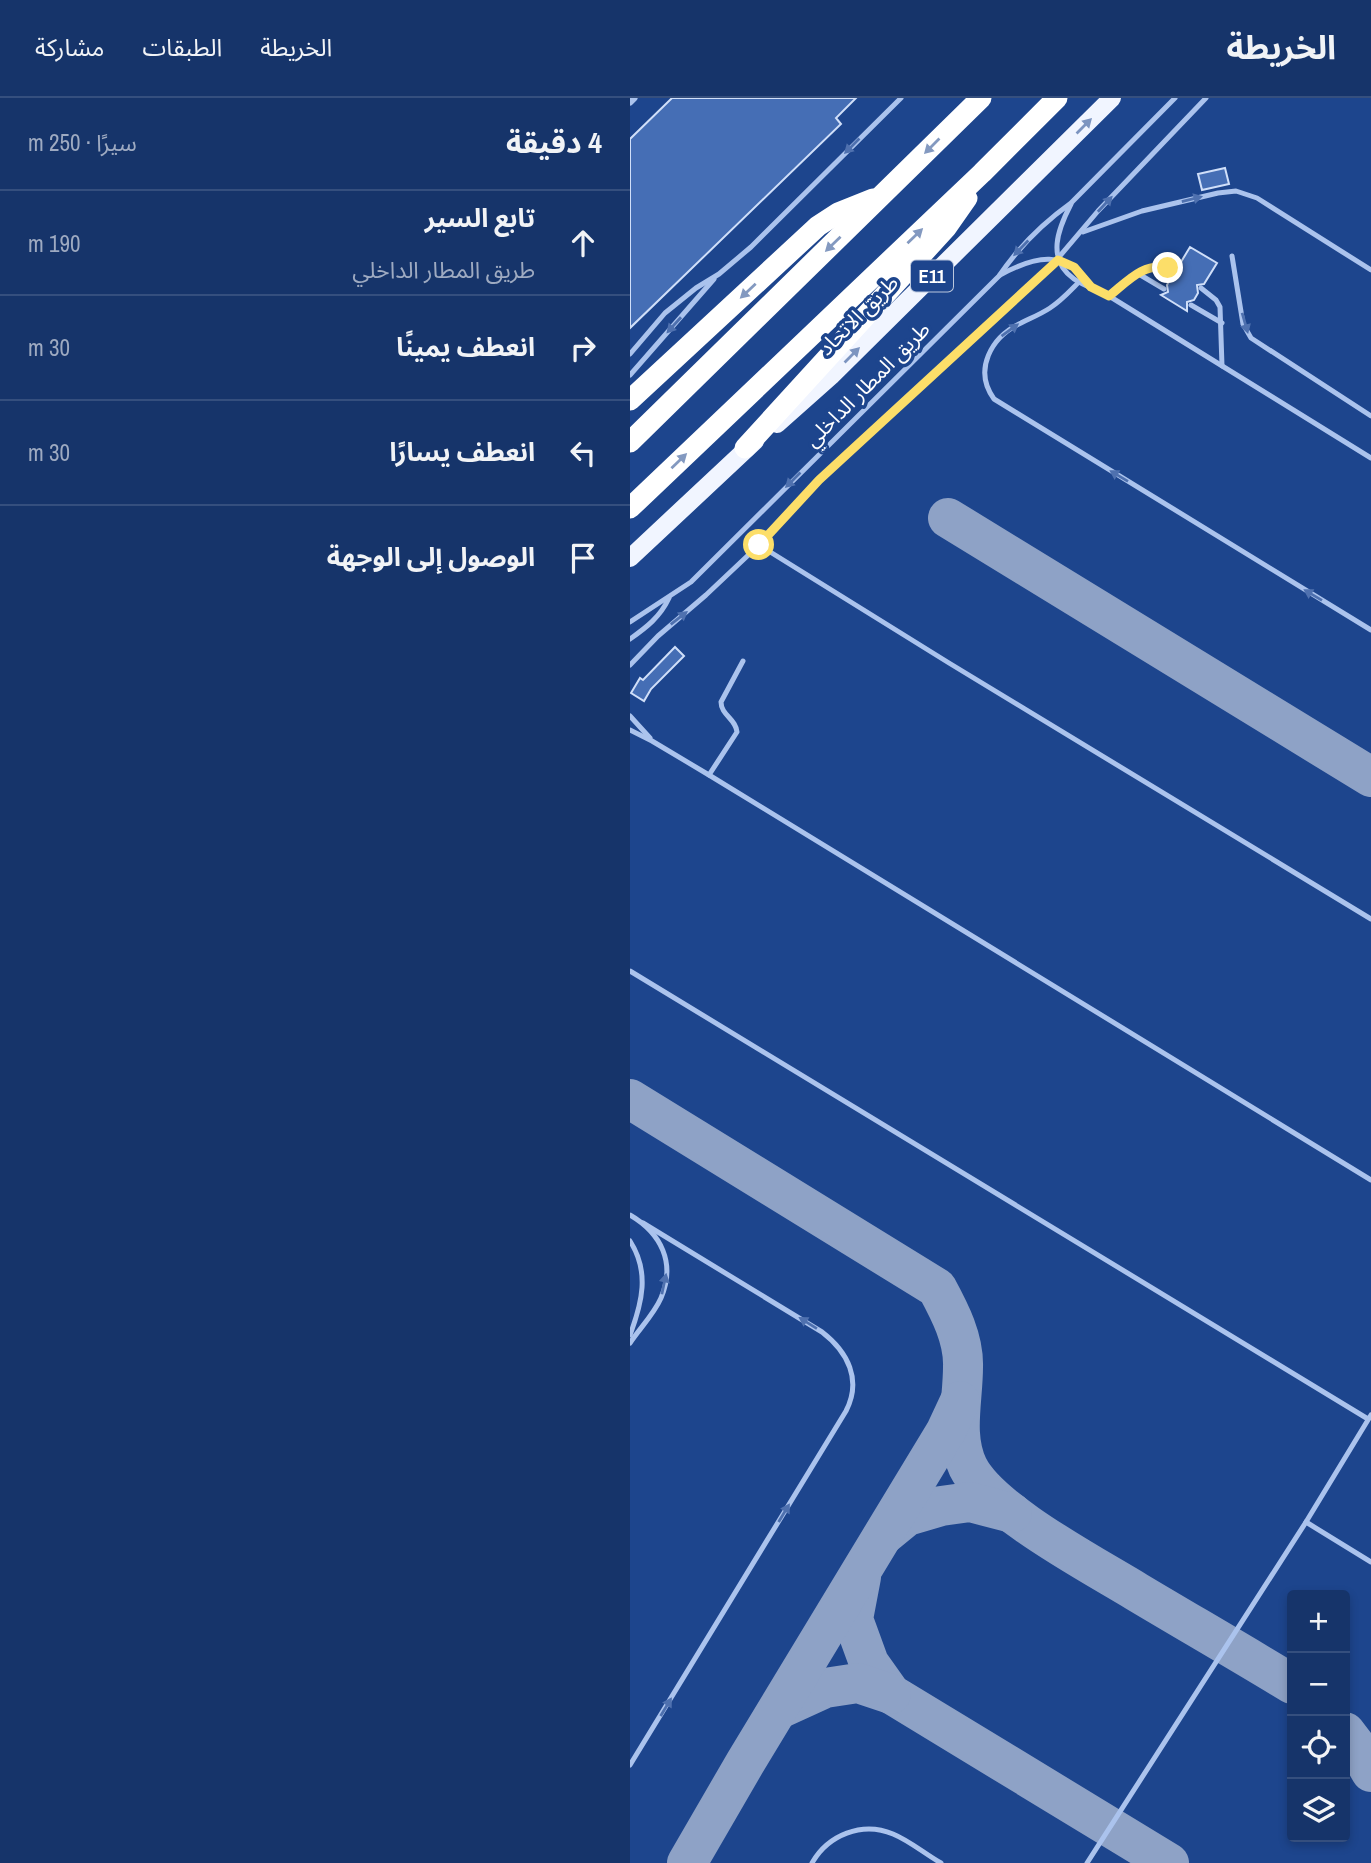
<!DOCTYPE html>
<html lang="ar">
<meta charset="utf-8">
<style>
body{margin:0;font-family:"Archivo Narrow","Noto Sans Arabic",sans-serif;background:#233f72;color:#f1f3f6;direction:rtl}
.controls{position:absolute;right:21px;bottom:21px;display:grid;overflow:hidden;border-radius:7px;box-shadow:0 4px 10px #0003}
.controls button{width:63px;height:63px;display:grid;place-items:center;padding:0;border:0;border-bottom:2px solid #354f7e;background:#16346a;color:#f1f3f6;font:35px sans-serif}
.stop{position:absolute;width:21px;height:21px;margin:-16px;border:5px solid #fcde69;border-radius:50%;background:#fff}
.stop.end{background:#fcde69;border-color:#fff;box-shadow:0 2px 7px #0008}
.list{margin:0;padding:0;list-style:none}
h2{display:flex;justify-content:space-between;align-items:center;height:91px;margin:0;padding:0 28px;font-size:30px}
h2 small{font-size:23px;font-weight:400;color:#9eaac1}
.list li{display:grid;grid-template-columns:46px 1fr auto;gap:21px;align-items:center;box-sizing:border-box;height:105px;padding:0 28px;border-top:2px solid #354f7e}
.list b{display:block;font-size:26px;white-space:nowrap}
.list p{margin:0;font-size:23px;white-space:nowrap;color:#9eaac1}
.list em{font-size:23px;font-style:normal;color:#9eaac1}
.icon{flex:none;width:38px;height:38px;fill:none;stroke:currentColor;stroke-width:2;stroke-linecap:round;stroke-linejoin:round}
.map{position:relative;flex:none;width:741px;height:1765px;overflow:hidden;direction:ltr}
header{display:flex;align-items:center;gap:42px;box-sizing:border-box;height:98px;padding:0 35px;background:#16346a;border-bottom:2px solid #354f7e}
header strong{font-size:33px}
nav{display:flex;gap:38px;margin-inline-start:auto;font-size:24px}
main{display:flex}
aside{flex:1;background:#16346a}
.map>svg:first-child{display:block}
</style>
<header>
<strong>الخريطة</strong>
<nav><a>الخريطة</a><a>الطبقات</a><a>مشاركة</a></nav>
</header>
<main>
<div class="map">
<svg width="741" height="1765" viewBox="0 0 741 1765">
<rect width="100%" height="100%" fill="#1d458d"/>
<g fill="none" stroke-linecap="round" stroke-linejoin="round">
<!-- taxiway -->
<g stroke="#8ea2c6" stroke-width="40">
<path d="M 318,420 L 741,679"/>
<path d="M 0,1001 L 307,1190 C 320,1214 334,1241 333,1269 C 333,1303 323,1337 338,1369 C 360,1413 463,1467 507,1494 C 559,1525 611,1555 662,1586"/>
<path d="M 255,1436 L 277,1418 L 311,1408 L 340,1404 L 382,1415"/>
<path d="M 231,1479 L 223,1521 L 239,1565 L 261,1596 L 539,1765"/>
<path d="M 149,1611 L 195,1590 L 228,1585 L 261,1596"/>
<path d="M 715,1634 L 728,1651 L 741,1674"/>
<path d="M 57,1765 L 115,1665 L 316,1333 L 330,1303"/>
</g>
</g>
<!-- building -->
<g fill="#456eb5" stroke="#d0dff9" stroke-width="2">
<path d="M 42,0 L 226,0 L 206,20 L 211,26 L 0,230 L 0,41 Z"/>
<path d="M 595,70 L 599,86 L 572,92 L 568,76 Z"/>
<path d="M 560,149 L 587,165 L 574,186 L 567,187 L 568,195 L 564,202 L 557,204 L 557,213 L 531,197 L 538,194 L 537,187 L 542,178 L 549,176 L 548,169 Z"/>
<path d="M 45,549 L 54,558 L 21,591 L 14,603 L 1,595 L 10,580 L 13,582 Z"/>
</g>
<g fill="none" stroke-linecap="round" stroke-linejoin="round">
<!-- service -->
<g stroke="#abc3ed" stroke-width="5">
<path d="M 441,106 C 428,131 416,161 444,181 C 454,188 467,192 479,198 L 741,360"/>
<path d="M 453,134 L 512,113 L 588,95 L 606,93 L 627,100 L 741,172"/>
<path d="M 602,158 L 613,226 L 621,240 L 741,318"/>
<path d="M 507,175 L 534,191"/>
<path d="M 370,177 C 405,158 436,150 461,189"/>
<path d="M 449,184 C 440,193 431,203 420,210 C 411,216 401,220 391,225 C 361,239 343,272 364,301 L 741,532"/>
<path d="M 571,190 L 586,202 L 590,209 L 592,268"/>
<path d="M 479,198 C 501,180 515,161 545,173"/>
<path d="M 561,207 L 592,225"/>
<path d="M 0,256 L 35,215 L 66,190 L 89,176 L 121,149 L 271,0"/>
<path d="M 0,277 L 84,181"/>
<path d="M 129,447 L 319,565 L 741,821"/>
<path d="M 0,524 L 61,484 L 369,178 C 388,150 413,125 441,105 L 545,0"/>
<path d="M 0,541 C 17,529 30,519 39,500"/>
<path d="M 0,567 L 28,538 L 76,497 L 129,447 L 189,382 L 418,172 L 468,113 L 576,0"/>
<path d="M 0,618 L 20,640"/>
<path d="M 0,632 L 22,643 L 79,677 L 741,1082"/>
<path d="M 79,677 L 107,634 C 106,621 91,617 91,604 L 113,563"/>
<path d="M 0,873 L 738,1321"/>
<path d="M 0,1117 C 31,1135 46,1165 31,1200 C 24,1216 10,1230 0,1245"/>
<path d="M 0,1143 C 20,1174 12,1205 0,1237"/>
<path d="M 676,1424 L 741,1464"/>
<path d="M 0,1667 L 216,1313 C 232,1282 218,1254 192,1234 L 13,1125"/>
<path d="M 182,1765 C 198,1737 232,1723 263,1736 C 280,1743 295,1756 311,1765"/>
<path d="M 457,1765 L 676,1424 L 741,1317"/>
</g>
<!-- minor -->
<path stroke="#abc3ed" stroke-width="7" d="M 0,4 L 4,0"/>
<!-- primary -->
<g stroke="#f1f5ff" stroke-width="18">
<path d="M 147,326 L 201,278 L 482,0"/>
<path d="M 0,460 L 125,343"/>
</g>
<!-- motorway -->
<g stroke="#fff" stroke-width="21">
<path d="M 0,302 L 188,128 L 208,115 L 243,101"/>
<path d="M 0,344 L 351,0"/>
<path d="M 115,350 L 316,130 L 337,100"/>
<path d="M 0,410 L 352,75 L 427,0"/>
</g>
</g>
<!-- one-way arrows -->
<defs><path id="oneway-solid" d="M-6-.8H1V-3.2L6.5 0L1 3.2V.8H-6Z" transform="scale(1.75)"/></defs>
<g fill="#7c94c0">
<use href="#oneway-solid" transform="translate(454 28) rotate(-45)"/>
<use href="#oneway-solid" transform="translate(222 257) rotate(-45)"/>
</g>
<g fill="#4f71af">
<use href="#oneway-solid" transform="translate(222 48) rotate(135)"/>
<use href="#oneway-solid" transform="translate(562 101) rotate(-14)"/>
<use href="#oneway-solid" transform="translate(475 106) rotate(-47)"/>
<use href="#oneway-solid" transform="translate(391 150) rotate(134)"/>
<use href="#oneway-solid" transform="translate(615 225) rotate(74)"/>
<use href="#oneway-solid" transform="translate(44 227) rotate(132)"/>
<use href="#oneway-solid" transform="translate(380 232) rotate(-36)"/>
<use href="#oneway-solid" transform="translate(489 378) rotate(-149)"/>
<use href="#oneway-solid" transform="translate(163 382) rotate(135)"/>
<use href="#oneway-solid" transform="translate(683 497) rotate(-149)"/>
<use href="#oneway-solid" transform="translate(49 520) rotate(-38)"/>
<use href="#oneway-solid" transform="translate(34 1186) rotate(-78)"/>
<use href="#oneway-solid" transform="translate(178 1225) rotate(-148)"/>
<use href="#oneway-solid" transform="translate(154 1415) rotate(-59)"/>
<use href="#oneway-solid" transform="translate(36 1609) rotate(-59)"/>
</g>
<g fill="#8399c0">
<use href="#oneway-solid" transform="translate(302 48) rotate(135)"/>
<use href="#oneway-solid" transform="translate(285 138) rotate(-44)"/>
<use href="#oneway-solid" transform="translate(203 146) rotate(136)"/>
<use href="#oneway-solid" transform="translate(118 193) rotate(137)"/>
<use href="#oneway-solid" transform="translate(49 363) rotate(-44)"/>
</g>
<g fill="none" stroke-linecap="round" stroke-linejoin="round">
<!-- route -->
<path stroke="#fcde69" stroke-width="9" d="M 129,447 L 189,382 L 428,162 L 444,169 L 461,189 L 479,198 C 497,184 513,164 538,170"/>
</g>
<g text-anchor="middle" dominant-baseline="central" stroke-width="7" stroke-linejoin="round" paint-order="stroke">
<!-- shield labels -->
<rect fill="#1d458d" stroke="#bbc7dd" stroke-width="2" x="281" y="162.5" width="42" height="31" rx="5"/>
<g font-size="19" font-weight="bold" fill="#fff">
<text x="302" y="178">E11</text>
</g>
<!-- street labels -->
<g font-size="21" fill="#fff" stroke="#1d458d">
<text transform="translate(228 217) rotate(-45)">طريق الاتحاد</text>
<text transform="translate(237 286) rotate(-45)">طريق المطار الداخلي</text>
</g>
</g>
</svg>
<div class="controls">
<button>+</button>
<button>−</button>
<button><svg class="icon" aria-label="locate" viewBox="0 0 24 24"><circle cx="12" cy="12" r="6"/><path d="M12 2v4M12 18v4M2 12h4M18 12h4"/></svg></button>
<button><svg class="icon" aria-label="layers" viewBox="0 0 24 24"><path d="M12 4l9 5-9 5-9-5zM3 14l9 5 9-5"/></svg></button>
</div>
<div class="stop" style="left:129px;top:447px"></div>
<div class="stop end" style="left:538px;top:170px"></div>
</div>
<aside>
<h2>4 دقيقة<small>سيرًا · 250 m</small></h2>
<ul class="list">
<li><svg class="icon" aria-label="ahead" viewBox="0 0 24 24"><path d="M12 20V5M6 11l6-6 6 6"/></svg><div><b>تابع السير</b><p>طريق المطار الداخلي</p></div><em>190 m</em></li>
<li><svg class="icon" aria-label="right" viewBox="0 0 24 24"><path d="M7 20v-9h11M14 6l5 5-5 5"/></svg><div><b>انعطف يمينًا</b></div><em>30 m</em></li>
<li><svg class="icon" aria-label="left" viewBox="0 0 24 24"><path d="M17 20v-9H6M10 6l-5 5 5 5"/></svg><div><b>انعطف يسارًا</b></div><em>30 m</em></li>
<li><svg class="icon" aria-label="arrive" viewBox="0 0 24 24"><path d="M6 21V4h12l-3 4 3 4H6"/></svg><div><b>الوصول إلى الوجهة</b></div></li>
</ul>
</aside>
</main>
